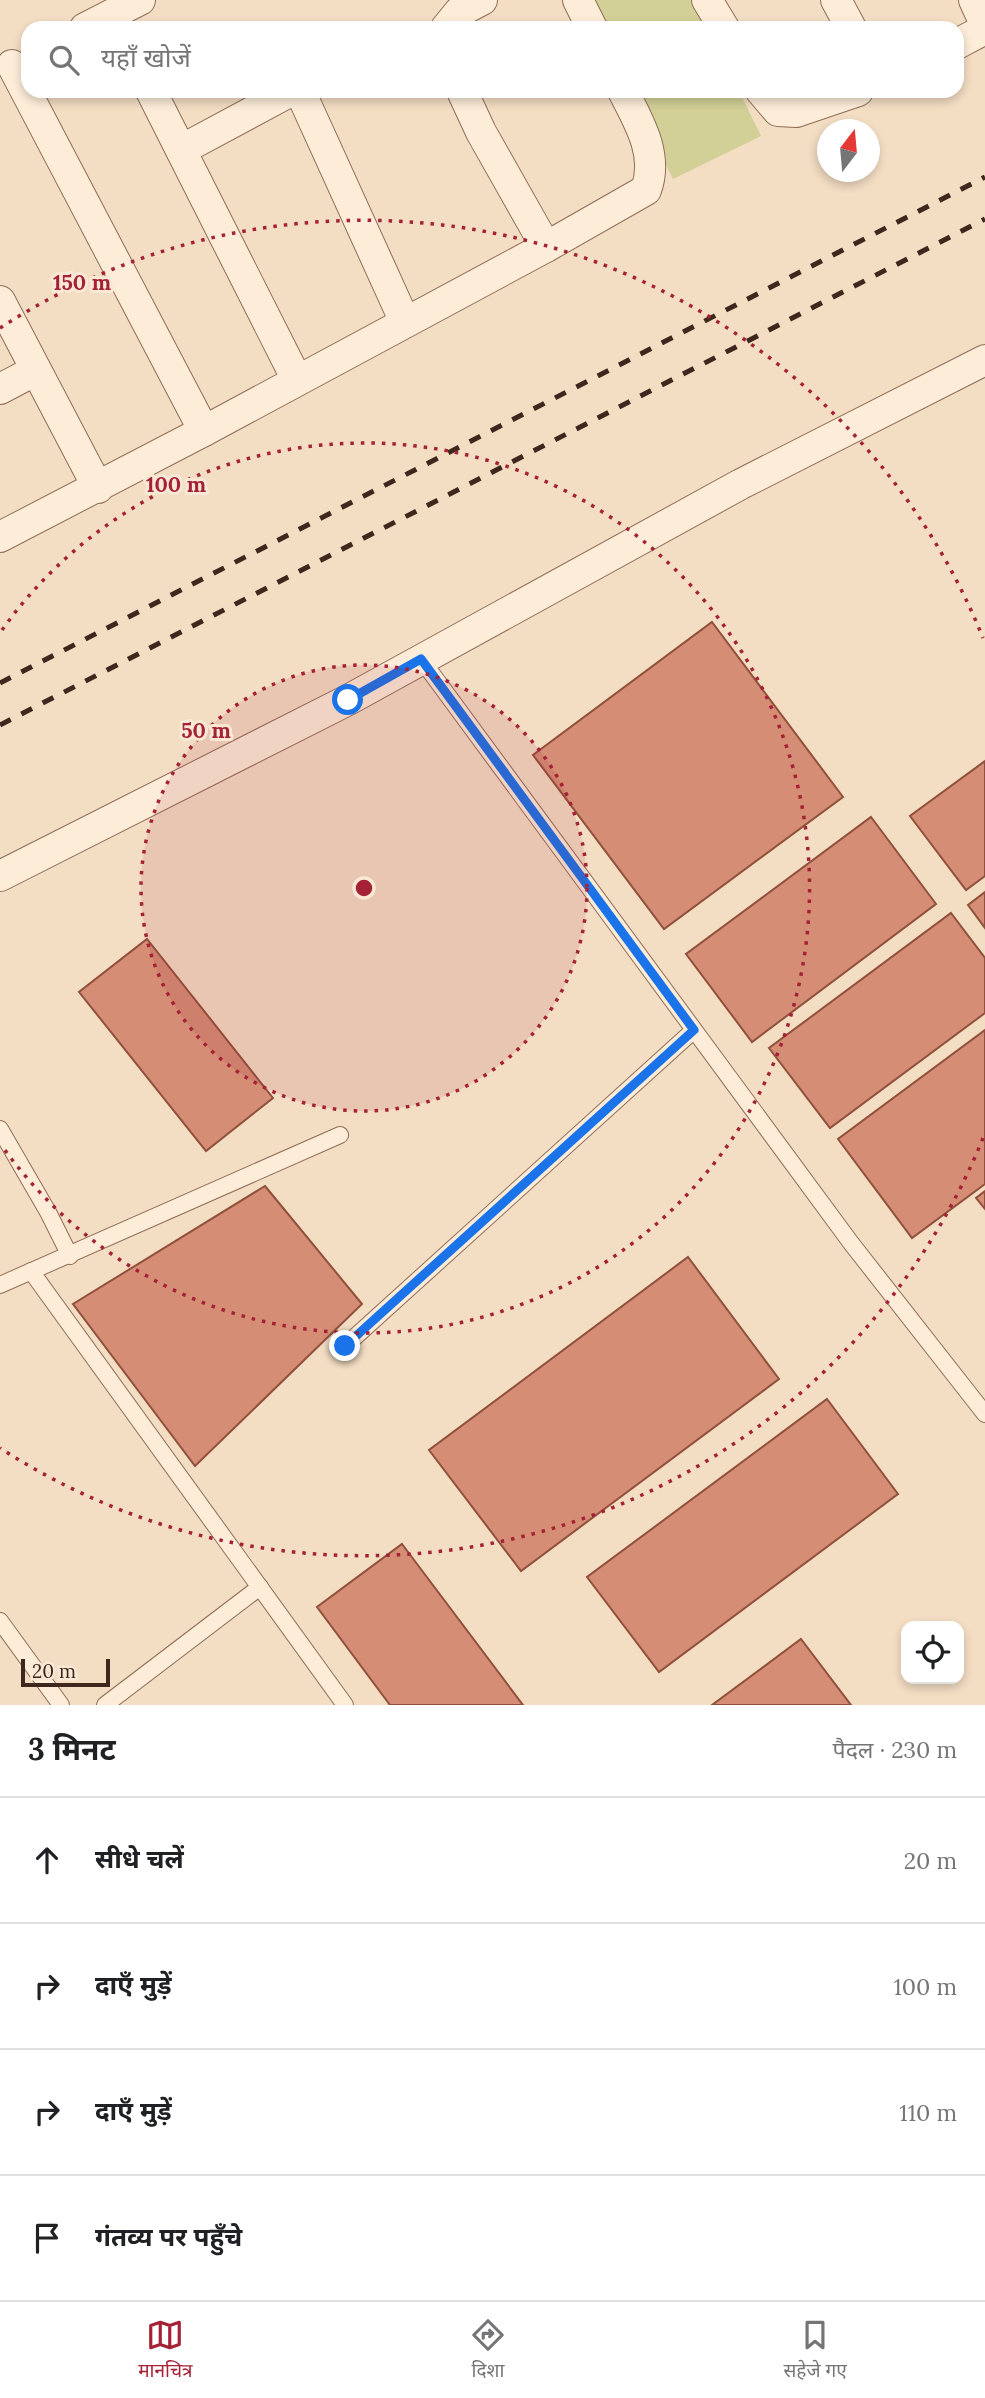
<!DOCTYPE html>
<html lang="hi">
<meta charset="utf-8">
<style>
body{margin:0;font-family:Lora,"Noto Sans Devanagari",serif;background:#f2f2f2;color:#202124}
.controls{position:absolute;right:21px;bottom:21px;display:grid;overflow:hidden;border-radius:14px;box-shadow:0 4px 10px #0003}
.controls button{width:63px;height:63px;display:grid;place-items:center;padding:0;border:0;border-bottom:2px solid #e0e0e0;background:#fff;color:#202124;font:35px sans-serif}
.compass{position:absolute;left:817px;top:119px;width:63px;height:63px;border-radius:50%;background:#fff;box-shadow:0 4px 10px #0003;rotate:16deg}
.scale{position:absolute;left:21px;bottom:18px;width:89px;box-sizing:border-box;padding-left:7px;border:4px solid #3e281d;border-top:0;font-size:19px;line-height:24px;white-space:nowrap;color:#3e281d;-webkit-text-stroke:5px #f9e9d4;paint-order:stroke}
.stop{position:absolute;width:21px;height:21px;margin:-16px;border:5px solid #1a73e8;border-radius:50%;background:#fff}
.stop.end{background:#1a73e8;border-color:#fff;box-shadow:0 2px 7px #0008}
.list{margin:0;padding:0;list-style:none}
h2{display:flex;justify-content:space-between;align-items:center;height:91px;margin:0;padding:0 28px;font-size:30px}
h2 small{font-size:23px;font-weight:400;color:#757577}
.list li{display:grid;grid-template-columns:46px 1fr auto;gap:21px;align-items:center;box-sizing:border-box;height:126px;padding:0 28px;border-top:2px solid #e0e0e0}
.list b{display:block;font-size:26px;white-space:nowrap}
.list em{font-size:23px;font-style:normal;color:#757577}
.icon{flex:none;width:38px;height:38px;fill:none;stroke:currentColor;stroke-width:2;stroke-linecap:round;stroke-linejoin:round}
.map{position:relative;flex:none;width:985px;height:1705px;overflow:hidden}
.search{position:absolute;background:#fff;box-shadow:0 4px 10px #0003;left:21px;right:21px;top:21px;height:77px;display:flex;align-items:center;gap:18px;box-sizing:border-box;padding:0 24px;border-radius:21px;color:#757577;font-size:26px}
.sheet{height:595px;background:#fff}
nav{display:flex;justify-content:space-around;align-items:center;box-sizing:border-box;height:98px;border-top:2px solid #e0e0e0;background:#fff;font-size:19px;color:#757577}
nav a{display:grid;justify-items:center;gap:4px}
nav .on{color:#a52136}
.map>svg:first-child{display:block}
</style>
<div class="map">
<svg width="985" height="1705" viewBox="0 0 985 1705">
<rect width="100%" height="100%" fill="#f3ddc3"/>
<!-- green -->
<g fill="#d2d096">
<path d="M 584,0 L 693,0 L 707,28 L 598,28 Z"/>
<path d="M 629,91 L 739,91 L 761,136 L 673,179 Z"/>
</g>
<!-- building -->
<g fill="#d58e75" stroke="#91503b" stroke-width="2">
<path d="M 712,622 L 843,797 L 664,929 L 533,755 Z"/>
<path d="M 985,761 L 985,876 L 966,890 L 910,816 Z"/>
<path d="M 871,817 L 936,904 L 752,1042 L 686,954 Z"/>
<path d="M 985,892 L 985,928 L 968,905 Z"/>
<path d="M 951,913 L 985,958 L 985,1013 L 830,1128 L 769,1048 Z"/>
<path d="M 147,939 L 273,1098 L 206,1151 L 79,992 Z"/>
<path d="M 985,1030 L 985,1184 L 912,1238 L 838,1139 Z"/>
<path d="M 265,1186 L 362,1304 L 195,1466 L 73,1304 Z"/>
<path d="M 985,1191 L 985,1209 L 976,1198 Z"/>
<path d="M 688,1257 L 779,1379 L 521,1571 L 429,1450 Z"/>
<path d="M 827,1399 L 898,1494 L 659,1672 L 587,1577 Z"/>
<path d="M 402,1544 L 523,1705 L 390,1705 L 317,1607 Z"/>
<path d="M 801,1639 L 851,1705 L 712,1705 Z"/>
</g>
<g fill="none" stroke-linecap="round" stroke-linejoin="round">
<defs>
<g id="lane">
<path d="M 421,659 L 851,1243 L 985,1414"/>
<path d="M 0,1129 L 48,1212 L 70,1256"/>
<path d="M 31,1271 L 345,1705"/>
<path d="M 0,1285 L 340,1135"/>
<path d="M 345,1346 L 694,1030"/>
<path d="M 0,1621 L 61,1705"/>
<path d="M 105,1705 L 260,1587"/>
</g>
<g id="street">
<path d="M 578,0 L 592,28"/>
<path d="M 707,0 L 724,28"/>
<path d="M 836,0 L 851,28"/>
<path d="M 974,0 L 985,24"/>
<path d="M 85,28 L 140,0"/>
<path d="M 446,28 L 459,12 L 482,0"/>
<path d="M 957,44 L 985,29"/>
<path d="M 12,65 L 204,431"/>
<path d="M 151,91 L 297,380"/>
<path d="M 300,91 L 405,322"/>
<path d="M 462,91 L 481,132 L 546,247"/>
<path d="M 761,91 L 778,111 L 796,112 L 858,91"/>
<path d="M 181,150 L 291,91"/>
<path d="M 0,301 L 98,488"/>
<path d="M 0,389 L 36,370"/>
<path d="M 0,537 L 204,431 L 546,247 L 646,190 C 659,155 639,122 623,91"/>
<path d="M 0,876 L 348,700 L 741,484 L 985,360"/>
</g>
</defs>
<!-- lane casing -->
<use href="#lane" stroke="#8f6d58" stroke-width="18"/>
<!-- street casing -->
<use href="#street" stroke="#8f6d58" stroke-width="32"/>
<!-- lane -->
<use href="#lane" stroke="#fcecd8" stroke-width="16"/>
<!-- street -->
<use href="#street" stroke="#fcecd8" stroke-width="30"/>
<!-- rail -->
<g stroke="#3e281d" stroke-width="5" stroke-dasharray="12 12" stroke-linecap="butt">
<path d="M 0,683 L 985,177"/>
<path d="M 0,725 L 985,219"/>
</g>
</g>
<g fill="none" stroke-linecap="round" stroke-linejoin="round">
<!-- route -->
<path stroke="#1a73e8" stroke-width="9" d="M 345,1346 L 694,1030 L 421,659 L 348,700"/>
</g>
<!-- distance rings -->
<circle cx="364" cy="888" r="223" fill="#a52136" fill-opacity=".12"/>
<g fill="none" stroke="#a52136" stroke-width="3.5" stroke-dasharray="3.5 7">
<circle cx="364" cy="888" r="223"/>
<path d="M2 630A445 445 0 1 1 2 1146"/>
<path d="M983 1138A668 668 0 0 1 0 1448M0 328A668 668 0 0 1 983 638"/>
</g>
<circle cx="364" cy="888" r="10" fill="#a52136" stroke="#f9e9d4" stroke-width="3.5"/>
<g font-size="21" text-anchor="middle" font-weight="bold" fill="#a52136" stroke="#f9e9d4" stroke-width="6" stroke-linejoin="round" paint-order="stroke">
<text x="82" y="290">150 m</text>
<text x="176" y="492">100 m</text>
<text x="206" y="738">50 m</text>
</g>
</svg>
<div class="controls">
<button><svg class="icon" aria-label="locate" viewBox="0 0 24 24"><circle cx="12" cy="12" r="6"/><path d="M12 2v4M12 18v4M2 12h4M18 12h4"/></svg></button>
</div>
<svg class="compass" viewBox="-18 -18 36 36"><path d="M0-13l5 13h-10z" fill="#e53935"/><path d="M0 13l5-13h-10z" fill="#757577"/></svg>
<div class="scale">20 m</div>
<div class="stop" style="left:348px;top:700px"></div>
<div class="stop end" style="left:345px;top:1346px"></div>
<div class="search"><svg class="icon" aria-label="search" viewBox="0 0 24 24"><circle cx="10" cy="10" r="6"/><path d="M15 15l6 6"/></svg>यहाँ खोजें</div>
</div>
<section class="sheet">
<h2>3 मिनट<small>पैदल · 230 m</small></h2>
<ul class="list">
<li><svg class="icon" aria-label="ahead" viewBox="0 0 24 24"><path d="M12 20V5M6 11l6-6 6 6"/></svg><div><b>सीधे चलें</b></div><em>20 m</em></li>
<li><svg class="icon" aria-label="right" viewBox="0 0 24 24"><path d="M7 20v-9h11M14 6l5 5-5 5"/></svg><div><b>दाएँ मुड़ें</b></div><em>100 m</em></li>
<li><svg class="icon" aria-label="right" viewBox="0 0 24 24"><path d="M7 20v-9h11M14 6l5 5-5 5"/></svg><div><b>दाएँ मुड़ें</b></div><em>110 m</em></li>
<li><svg class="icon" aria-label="arrive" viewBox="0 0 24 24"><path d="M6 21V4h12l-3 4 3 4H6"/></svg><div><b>गंतव्य पर पहुँचे</b></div></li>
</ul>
</section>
<nav>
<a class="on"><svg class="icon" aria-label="map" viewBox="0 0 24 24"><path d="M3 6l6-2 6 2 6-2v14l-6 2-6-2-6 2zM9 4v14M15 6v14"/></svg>मानचित्र</a>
<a><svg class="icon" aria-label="directions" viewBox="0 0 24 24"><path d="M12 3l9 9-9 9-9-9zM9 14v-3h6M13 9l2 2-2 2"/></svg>दिशा</a>
<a><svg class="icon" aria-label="saved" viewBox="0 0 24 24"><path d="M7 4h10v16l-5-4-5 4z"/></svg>सहेजे गए</a>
</nav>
